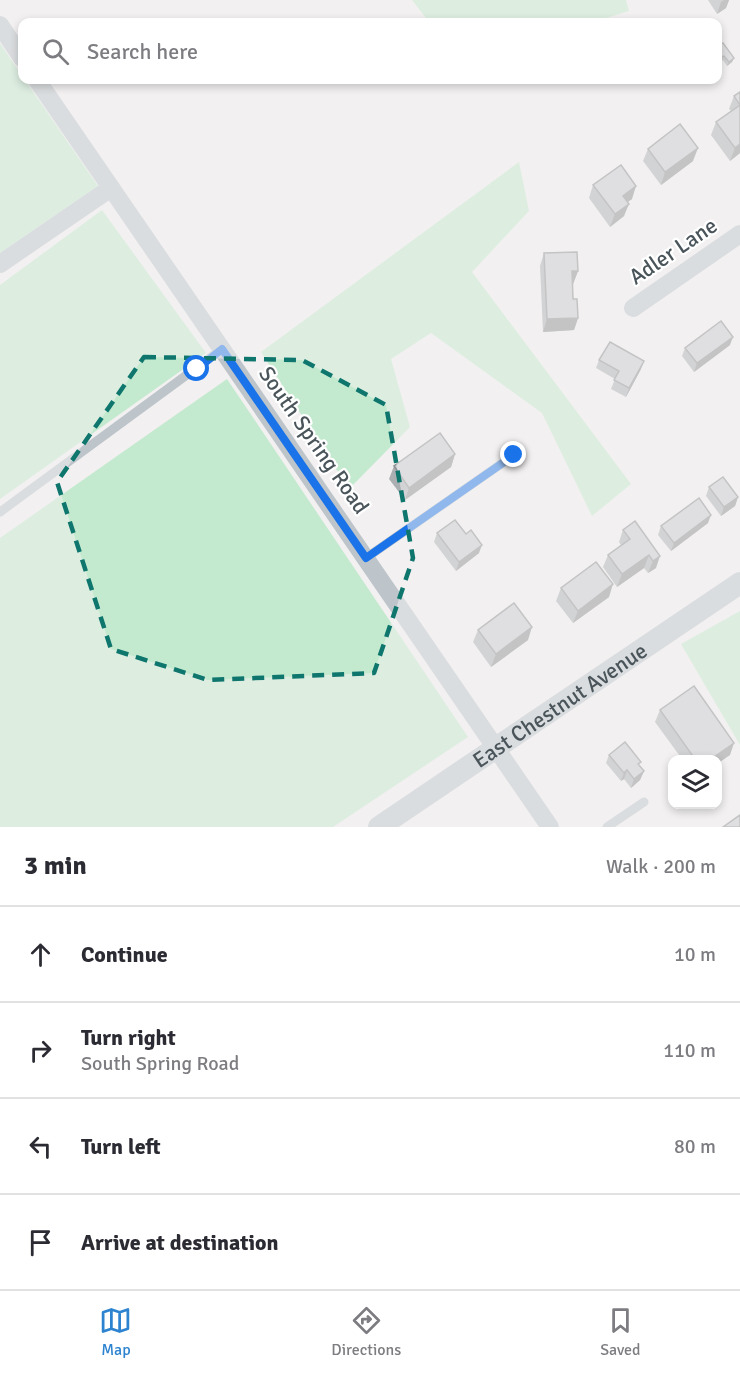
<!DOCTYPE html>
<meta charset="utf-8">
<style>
body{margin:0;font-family:Signika,sans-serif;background:#f2f2f3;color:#2b2b33}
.controls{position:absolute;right:18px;bottom:18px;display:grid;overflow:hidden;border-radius:12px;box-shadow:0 3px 9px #0003}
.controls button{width:54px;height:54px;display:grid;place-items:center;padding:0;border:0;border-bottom:2px solid #e1e1e2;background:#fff;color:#2b2b33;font:30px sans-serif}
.stop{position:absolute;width:18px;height:18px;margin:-14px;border:4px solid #1a73e8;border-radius:50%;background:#fff}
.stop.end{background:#1a73e8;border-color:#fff;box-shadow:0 2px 6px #0008}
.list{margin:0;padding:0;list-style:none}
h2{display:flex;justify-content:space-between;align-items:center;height:78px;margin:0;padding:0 24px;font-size:26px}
h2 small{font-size:20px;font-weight:400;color:#7c7c81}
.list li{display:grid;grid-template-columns:39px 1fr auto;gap:18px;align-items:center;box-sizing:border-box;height:96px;padding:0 24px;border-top:2px solid #e1e1e2}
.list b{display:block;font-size:22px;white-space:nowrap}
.list p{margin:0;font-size:20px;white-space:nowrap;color:#7c7c81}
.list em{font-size:20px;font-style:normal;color:#7c7c81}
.icon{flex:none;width:33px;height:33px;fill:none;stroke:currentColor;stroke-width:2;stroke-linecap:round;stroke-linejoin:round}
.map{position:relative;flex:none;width:740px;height:827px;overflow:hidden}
.search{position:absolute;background:#fff;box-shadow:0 3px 9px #0003;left:18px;right:18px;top:18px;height:66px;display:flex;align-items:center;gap:15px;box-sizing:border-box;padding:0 21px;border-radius:12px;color:#7c7c81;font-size:22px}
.sheet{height:462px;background:#fff}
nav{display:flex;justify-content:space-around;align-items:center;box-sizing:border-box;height:84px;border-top:2px solid #e1e1e2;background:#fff;font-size:16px;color:#7c7c81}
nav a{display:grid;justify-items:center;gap:3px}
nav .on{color:#2d83cf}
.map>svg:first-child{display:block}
</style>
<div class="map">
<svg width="740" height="827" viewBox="0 0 740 827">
<rect width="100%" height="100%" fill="#f2f0f0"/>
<!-- green -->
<g fill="#c3eacf">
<path d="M 412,0 L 626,0 L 629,11 L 593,22 L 429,22 Z"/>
<path d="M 0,43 L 22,76 L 22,80 L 25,80 L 98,186 L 0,253 Z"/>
<path d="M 519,162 L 529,211 L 472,272 L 631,484 L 592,516 L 542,413 L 431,333 L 391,359 L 410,427 L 349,489 L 261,352 Z"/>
<path d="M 102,210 L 206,353 L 0,499 L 0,285 Z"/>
<path d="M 227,379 L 468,737 L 333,827 L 0,827 L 0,538 Z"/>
<path d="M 740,611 L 740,745 L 681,644 Z"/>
</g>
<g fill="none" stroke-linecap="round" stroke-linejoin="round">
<!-- service -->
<g stroke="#bdc5cb" stroke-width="9">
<path d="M 0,512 L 222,349"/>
<path d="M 366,558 L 514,455"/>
<path d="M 607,827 L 644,802"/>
</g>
<!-- minor -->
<g stroke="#bdc5cb" stroke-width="18">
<path d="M 0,25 L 22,58"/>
<path d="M 37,80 L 550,827"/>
<path d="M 0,264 L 111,188"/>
<path d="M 633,308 L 740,234"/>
</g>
<!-- tertiary -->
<path stroke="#bdc5cb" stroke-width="22" id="s1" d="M 379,827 L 740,583"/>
</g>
<!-- wall -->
<g fill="#acafb2">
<path d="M 708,0 L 729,0 L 726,8 L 717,14 Z"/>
<path d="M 717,47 L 734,58 L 732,62 L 727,66 L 723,60 L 720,62 L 717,58 Z"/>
<path d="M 740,92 L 740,153 L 730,161 L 711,135 L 716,122 L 731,111 L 729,109 L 734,96 Z"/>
<path d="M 648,149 L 693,161 L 661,185 L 643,161 Z"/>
<path d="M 593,185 L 632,199 L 627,202 L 624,216 L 610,227 L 589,198 Z"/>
<path d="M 544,253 L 578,271 L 573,284 L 572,284 L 573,299 L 578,318 L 574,330 L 543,332 L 540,266 Z"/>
<path d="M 730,345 L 694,372 L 682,356 L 685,348 Z"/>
<path d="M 599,360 L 641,369 L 626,397 L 611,389 L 615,379 L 596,368 Z"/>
<path d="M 455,454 L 451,467 L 405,500 L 389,479 L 394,466 Z"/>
<path d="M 709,487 L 738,497 L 735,506 L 721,516 L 706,496 Z"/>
<path d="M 635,521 L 656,568 L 648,573 L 644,568 L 617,587 L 603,567 L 608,555 L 621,545 L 619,542 L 623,530 Z"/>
<path d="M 708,523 L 671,551 L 658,535 L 661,526 Z"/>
<path d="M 437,533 L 479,553 L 456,571 L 434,542 Z"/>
<path d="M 561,588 L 609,597 L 573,623 L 556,601 Z"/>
<path d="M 478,630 L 528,640 L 491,667 L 473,642 Z"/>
<path d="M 660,710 L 730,755 L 717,759 L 682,759 L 655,722 Z"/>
<path d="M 609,755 L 640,766 L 644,771 L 640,780 L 631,788 L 624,779 L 621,781 L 606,763 Z"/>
</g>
<!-- shaded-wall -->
<g fill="#8c8e91">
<path d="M 724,0 L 729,0 L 726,8 L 717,14 L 721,2 Z"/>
<path d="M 734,58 L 732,62 L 727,66 L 729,62 Z"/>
<path d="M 740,144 L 740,153 L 730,161 L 735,148 Z"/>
<path d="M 698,148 L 693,161 L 661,185 L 665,172 Z"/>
<path d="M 636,186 L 632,199 L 619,208 L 623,196 Z"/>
<path d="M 629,204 L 624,216 L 610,227 L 615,214 Z"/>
<path d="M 572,271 L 578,271 L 573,284 L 567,284 Z"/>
<path d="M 578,318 L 574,330 L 543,332 L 547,319 Z"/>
<path d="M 733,337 L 730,345 L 694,372 L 697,363 Z"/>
<path d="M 644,361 L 641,369 L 626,397 L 629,388 Z"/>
<path d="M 455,454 L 451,467 L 405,500 L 409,488 Z"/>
<path d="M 738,497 L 735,506 L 721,516 L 724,507 Z"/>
<path d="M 711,515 L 708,523 L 671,551 L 674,543 Z"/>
<path d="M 482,545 L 479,553 L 456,571 L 459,562 Z"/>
<path d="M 649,555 L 644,568 L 617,587 L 622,574 Z"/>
<path d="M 660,556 L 656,568 L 648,573 L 653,561 Z"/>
<path d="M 613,584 L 609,597 L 573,623 L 578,611 Z"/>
<path d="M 532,627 L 528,640 L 491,667 L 496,654 Z"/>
<path d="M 734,743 L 730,755 L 717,764 L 717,759 L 711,759 Z"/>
<path d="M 627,770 L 624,779 L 621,781 L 624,773 Z"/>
<path d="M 644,771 L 640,780 L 631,788 L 634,779 Z"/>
</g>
<!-- building -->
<g fill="#c8cbcf" stroke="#8c8e91" stroke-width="1.5">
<path d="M 723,43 L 734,58 L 729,62 L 724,56 L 721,57 L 717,52 L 717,47 Z"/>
<path d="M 740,92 L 740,144 L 735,148 L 716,122 L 740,105 L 734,96 Z"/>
<path d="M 680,124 L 698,148 L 665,172 L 648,149 Z"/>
<path d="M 621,165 L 636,186 L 623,196 L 629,204 L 615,214 L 593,185 Z"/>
<path d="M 577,252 L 578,271 L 572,271 L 573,299 L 577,299 L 578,318 L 547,319 L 544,253 Z"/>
<path d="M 721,321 L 733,337 L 697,363 L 685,348 Z"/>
<path d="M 610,342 L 644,361 L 629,388 L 614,380 L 619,371 L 599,360 Z"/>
<path d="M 440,433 L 455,454 L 409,488 L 394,466 Z"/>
<path d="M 723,477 L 738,497 L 724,507 L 709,487 Z"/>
<path d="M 699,498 L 711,515 L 674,543 L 661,526 Z"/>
<path d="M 455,520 L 466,534 L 471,530 L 482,545 L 459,562 L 437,533 Z"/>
<path d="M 635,521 L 660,556 L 653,561 L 649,555 L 622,574 L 608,555 L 630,539 L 623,530 Z"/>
<path d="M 596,562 L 613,584 L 578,611 L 561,588 Z"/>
<path d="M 514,603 L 532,627 L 496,654 L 478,630 Z"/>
<path d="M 694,686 L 734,743 L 711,759 L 695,759 L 660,710 Z"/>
<path d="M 625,742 L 641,762 L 638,764 L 644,771 L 634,779 L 627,770 L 624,773 L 609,755 Z"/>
<path d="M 740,815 L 740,827 L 723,827 Z"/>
</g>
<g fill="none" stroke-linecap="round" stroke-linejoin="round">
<!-- route -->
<path stroke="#1a73e8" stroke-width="8" d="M 197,369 L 222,349 L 366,558 L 514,455"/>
</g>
<!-- marked area -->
<path d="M0 0H740V827H0ZM 144,357 L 302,360 L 386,405 L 413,558 L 374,673 L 208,680 L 111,649 L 57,482 Z" fill="#f2f0f0" fill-opacity=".55" fill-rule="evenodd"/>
<path fill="none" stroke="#0f766e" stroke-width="4.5" stroke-dasharray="12 8" stroke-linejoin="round" d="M 144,357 L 302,360 L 386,405 L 413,558 L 374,673 L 208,680 L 111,649 L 57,482 Z"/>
<g text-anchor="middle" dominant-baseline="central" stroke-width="4.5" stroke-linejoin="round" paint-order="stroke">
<!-- street labels -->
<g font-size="22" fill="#4a555b" stroke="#fff">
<text transform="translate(673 251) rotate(-34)">Adler Lane</text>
<text transform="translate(314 440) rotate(55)">South Spring Road</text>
<text stroke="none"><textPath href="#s1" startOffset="218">East Chestnut Avenue</textPath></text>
</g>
</g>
</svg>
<div class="controls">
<button><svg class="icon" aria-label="layers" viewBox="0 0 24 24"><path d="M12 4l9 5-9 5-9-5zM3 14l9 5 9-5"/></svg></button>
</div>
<div class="stop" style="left:197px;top:369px"></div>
<div class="stop end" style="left:514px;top:455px"></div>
<div class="search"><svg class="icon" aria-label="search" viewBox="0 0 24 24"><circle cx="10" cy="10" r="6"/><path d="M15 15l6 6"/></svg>Search here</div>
</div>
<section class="sheet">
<h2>3 min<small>Walk · 200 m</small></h2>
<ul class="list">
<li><svg class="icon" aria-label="ahead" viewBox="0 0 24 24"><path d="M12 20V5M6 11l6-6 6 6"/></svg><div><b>Continue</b></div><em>10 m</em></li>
<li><svg class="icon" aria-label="right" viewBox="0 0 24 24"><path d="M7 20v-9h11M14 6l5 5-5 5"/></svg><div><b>Turn right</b><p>South Spring Road</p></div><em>110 m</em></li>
<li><svg class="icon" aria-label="left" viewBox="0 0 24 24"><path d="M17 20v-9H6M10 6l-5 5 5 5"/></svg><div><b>Turn left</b></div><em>80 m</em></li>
<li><svg class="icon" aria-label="arrive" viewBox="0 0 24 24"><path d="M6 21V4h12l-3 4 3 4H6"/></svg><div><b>Arrive at destination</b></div></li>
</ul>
</section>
<nav>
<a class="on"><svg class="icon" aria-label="map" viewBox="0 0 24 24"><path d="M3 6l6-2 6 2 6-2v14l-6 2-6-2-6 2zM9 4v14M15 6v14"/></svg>Map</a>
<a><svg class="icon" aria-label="directions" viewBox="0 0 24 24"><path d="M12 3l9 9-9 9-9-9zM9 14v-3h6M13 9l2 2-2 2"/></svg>Directions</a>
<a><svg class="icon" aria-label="saved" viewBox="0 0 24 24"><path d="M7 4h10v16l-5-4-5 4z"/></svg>Saved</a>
</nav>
